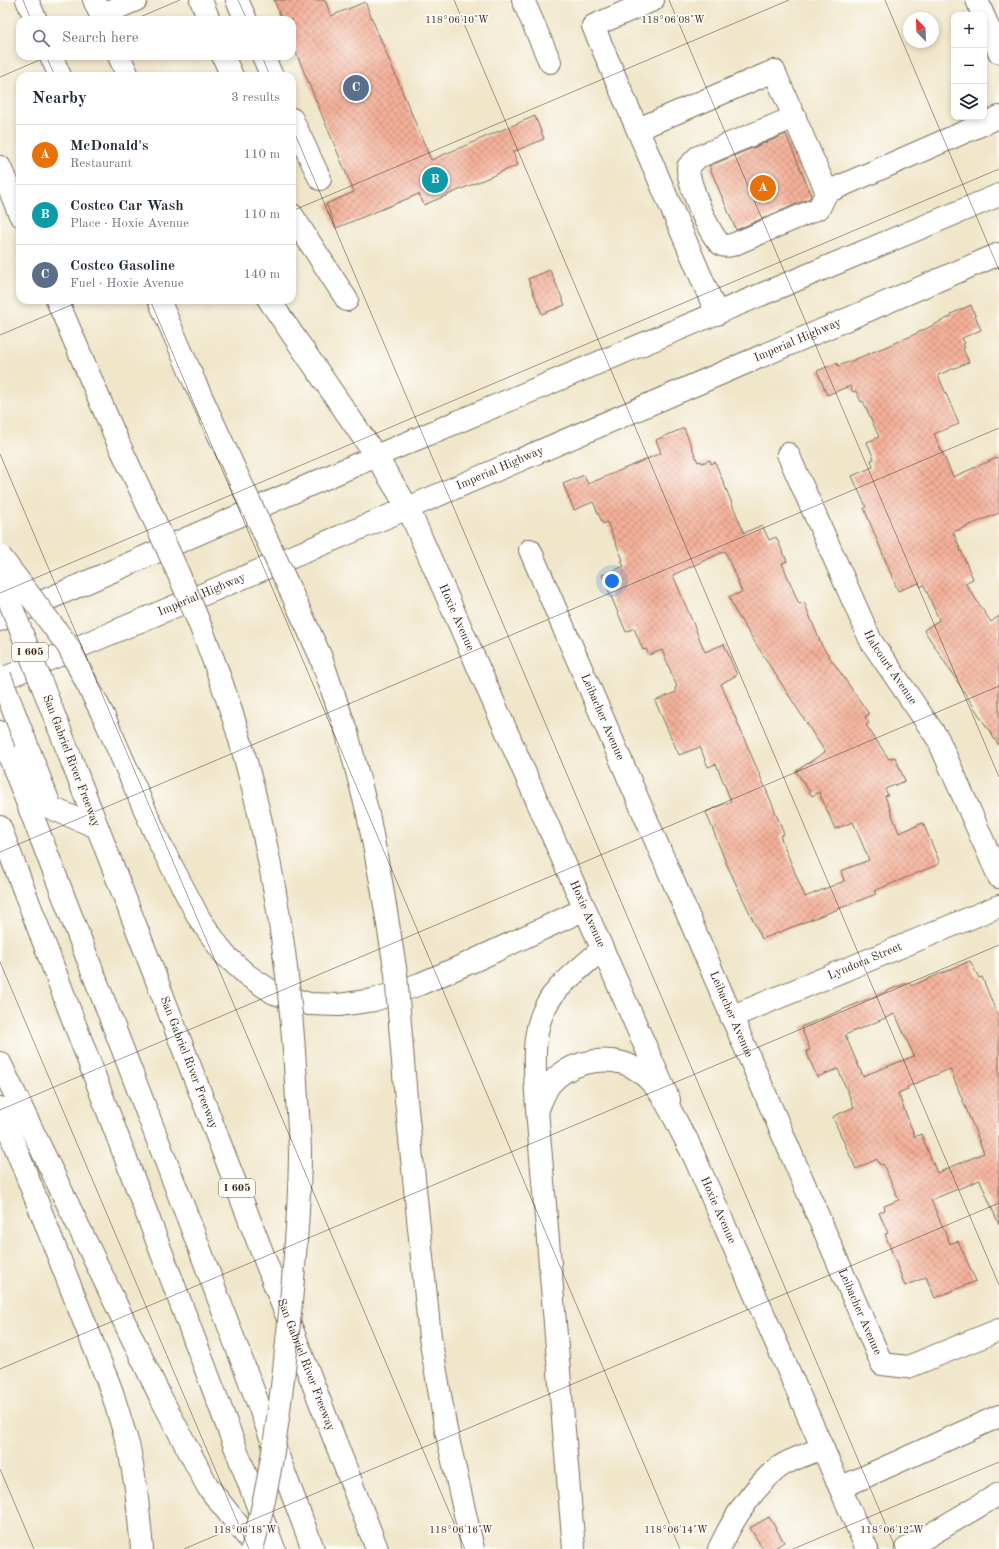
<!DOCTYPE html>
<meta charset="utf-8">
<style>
body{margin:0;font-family:"Old Standard TT",serif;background:#f6f6f7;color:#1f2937}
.controls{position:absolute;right:12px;top:12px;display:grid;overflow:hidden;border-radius:8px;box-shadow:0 2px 6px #0003}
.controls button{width:36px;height:36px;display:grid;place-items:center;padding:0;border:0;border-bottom:1px solid #e0e1e3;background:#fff;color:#1f2937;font:20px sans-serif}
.compass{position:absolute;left:903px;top:12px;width:36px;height:36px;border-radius:50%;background:#fff;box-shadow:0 2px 6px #0003;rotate:337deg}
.you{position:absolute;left:612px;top:581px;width:14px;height:14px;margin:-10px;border:3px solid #fff;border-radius:50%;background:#1a73e8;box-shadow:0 0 0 6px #1a73e833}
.badge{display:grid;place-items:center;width:26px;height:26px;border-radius:50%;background:#c8321e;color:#fff;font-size:13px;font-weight:700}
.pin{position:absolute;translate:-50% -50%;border:2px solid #fff;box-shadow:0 1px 4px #0006}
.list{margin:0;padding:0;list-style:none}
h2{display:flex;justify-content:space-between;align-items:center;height:52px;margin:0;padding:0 16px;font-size:17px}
h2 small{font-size:13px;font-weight:400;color:#747a83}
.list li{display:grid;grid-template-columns:26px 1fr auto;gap:12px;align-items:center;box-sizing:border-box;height:60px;padding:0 16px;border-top:1px solid #e0e1e3}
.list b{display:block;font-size:15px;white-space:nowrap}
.list p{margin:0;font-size:13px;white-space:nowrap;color:#747a83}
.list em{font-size:13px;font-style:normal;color:#747a83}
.icon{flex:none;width:22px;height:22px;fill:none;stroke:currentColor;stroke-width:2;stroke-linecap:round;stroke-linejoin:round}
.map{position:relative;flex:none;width:999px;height:1549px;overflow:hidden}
.search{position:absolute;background:#fff;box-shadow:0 2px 6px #0003;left:16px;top:16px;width:280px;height:44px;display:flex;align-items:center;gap:10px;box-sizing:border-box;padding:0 14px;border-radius:12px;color:#747a83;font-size:15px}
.panel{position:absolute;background:#fff;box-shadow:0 2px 6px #0003;left:16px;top:72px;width:280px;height:232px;border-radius:12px}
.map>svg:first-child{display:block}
</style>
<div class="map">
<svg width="999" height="1549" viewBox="0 0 999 1549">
<defs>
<pattern id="building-cross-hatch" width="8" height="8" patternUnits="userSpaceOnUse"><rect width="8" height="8" fill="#f4b09a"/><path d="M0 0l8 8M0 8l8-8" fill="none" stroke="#c78f7d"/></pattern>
</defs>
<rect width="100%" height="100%" fill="#fdfcf7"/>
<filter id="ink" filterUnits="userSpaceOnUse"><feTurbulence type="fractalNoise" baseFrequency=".025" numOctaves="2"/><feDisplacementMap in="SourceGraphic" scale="8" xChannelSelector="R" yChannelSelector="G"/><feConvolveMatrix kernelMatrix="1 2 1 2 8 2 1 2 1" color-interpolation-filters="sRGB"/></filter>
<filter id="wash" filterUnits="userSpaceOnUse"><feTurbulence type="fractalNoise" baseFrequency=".012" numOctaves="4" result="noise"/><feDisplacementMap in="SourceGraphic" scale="16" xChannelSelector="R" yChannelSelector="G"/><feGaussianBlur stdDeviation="0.9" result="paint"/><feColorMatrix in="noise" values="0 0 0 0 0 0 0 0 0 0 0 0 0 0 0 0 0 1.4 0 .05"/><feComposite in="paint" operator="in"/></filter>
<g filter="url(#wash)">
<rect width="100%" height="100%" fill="#f0e6ca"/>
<g id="blocks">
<!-- building -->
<g fill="url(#building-cross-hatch)" fill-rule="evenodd">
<path d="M 274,0 L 325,0 L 331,16 L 365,2 L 431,160 L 535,116 L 544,139 L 513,152 L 518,165 L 424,205 L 419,194 L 336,228 L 326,204 L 354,192 L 292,43 L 292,20 L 282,20 Z"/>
<path d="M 786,134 L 811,195 L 810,198 L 736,230 L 709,166 Z"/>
<path d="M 550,270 L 565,305 L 542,314 L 528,279 Z"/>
<path d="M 971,305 L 981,330 L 962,338 L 965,343 L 963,344 L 965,348 L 963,349 L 969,362 L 938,375 L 959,424 L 934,434 L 953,477 L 999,457 L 999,513 L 953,532 L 973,579 L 965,583 L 991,622 L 999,616 L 999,746 L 924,630 L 939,620 L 924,585 L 921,587 L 919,583 L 898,591 L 864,508 L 866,507 L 852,476 L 873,467 L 871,460 L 874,459 L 867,442 L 879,437 L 863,401 L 861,402 L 856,391 L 853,392 L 850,386 L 827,395 L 817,371 L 837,363 L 838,366 L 849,362 L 909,337 L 952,316 L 951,314 Z"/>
<path d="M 684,428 L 698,462 L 701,461 L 702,463 L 710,460 L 711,464 L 715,462 L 744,533 L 762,525 L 769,540 L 776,537 L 787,561 L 782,563 L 799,604 L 804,602 L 822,646 L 869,714 L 865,717 L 869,723 L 866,725 L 889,759 L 895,757 L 905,781 L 885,789 L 888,795 L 885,796 L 899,833 L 923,823 L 939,861 L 939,864 L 874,891 L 876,894 L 762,939 L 726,863 L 706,812 L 731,801 L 716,764 L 708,767 L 700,747 L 679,755 L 655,701 L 676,692 L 675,688 L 677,687 L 662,650 L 649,655 L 646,649 L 643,650 L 634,628 L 626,632 L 602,575 L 624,566 L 621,561 L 623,560 L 607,522 L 603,524 L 593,502 L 574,510 L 563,484 L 584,475 L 588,484 L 661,453 L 656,440 ZM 725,551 L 742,592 L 729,597 L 735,611 L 825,752 L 796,771 L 812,796 L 819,792 L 835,829 L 853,822 L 869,860 L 841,871 L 844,881 L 805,897 L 780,836 L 784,834 L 773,806 L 721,684 L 737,675 L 724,644 L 705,652 L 673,575 Z"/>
<path d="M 970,961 L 979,978 L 982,977 L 999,1019 L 999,1225 L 980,1180 L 931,1200 L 950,1244 L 958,1241 L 976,1281 L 935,1298 L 926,1277 L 905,1286 L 885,1234 L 888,1233 L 879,1213 L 885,1210 L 884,1206 L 899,1200 L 883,1164 L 880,1165 L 877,1159 L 856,1169 L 833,1118 L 834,1116 L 854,1107 L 838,1069 L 817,1077 L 806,1051 L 810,1050 L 801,1027 L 909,982 L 911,986 ZM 895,1014 L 914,1056 L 863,1076 L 845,1035 ZM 950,1069 L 984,1153 L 937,1173 L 921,1134 L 915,1137 L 898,1093 L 908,1089 L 907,1087 Z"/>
<path d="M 769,1517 L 784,1542 L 773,1549 L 763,1549 L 750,1528 Z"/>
</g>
</g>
</g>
<g filter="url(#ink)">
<use href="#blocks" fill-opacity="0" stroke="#7a6c5a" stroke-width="1"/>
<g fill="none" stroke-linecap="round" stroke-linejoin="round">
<defs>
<g id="minor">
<path d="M 201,0 L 209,20"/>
<path d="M 237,0 L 246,20"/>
<path d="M 523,0 L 550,62"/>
<path d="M 653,0 L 593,26 L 717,314"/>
<path d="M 977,0 L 983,15"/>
<path d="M 101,15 L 136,0"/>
<path d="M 984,17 L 999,52"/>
<path d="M 223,56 L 232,76"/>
<path d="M 263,56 L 272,76"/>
<path d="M 795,117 L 698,157 L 688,167 C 687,180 710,239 722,245 C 727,247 732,245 737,243 L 819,208 L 827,192 L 999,117"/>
<path d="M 292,119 L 320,179"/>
<path d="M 638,129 L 774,71 L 827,192"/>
<path d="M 292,215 L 347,300"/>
<path id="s1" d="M 788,454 L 871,641 L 938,739 L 999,877"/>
<path id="s2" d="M 530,550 L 882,1364 L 908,1367 L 999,1330"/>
<path id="s3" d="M 731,1017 L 999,906"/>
</g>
<g id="major">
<path d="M 94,0 L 103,20"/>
<path d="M 119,56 L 128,76"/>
<path id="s4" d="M 269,300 L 376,456 L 408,508 L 669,1100"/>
<path d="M 0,620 L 376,456 L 999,195"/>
<path id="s5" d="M 0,680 L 408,508 L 999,254"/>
<path id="s6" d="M 686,1138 L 867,1549"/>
</g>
<g id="highway">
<path d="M 27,0 L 36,20"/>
<path d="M 51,56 L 60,76"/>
<path d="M 0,167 L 20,215"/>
<path d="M 57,300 L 116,438"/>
<path d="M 159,300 L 195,383"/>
<path d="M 104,717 L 160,844 L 199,918 L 224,954 L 247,975 L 274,993 L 309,1004 L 339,1005 L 374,1000 L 420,984 L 471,962 L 585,909"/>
<path id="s7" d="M 59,728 L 377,1549"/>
<path d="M 0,732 L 199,1247 L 313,1549"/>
<path d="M 26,743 L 51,808 L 97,827"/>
<path d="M 0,827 L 274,1549"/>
<path d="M 0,1063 L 160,1396 L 208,1487 L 257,1549"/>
<path d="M 406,1099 L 430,1337 L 446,1430 L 473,1549"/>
<path d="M 0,1108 L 112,1392 L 129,1448 L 136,1488 L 142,1549"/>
<path d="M 538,1109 C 541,1101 545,1091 550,1084 C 567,1064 598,1056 623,1063 C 637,1067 650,1080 659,1091 C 672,1110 683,1136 694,1156"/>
<path d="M 840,1488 L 999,1416"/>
<path d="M 574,1549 L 537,1110 C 535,1068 527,1020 559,988 C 572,974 588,962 602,949"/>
<path d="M 719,1549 C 733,1519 752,1489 778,1468 C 790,1459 809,1454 823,1448"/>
<path d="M 906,1549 L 999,1494"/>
</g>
</defs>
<!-- minor casing -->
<use href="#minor" stroke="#7a6c5a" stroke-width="24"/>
<!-- major casing -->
<use href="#major" stroke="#7a6c5a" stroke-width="24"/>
<!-- highway casing -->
<use href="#highway" stroke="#7a6c5a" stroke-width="24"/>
<!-- minor -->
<use href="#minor" stroke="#fff" stroke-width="22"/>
<!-- major -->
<use href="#major" stroke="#fff" stroke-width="22"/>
<!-- highway -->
<use href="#highway" stroke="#fff" stroke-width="22"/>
<defs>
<g id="highway-bridge">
<path d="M 195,383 L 320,655 L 347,733 L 368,814 L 382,887 L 396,974 L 406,1099"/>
<path d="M 116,438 C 165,542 215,646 245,758 C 274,863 290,972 296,1081 C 297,1106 300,1131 300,1156 C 299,1221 293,1286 286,1351 C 279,1417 270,1485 252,1549"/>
<path d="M 0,556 L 68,646 L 104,717"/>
<path d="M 0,577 L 59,728"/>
<path d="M 0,676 L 26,743"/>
</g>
</defs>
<!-- highway-bridge casing -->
<use href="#highway-bridge" stroke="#7a6c5a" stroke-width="24" stroke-linecap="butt"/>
<!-- highway-bridge -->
<use href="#highway-bridge" stroke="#fff" stroke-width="22"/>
</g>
</g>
<!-- ticks -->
<path fill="none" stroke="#3b2a1e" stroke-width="1" stroke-opacity="0.45" d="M 23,0 L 31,20M 238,0 L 247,20M 454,0 L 999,1285M 669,0 L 999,777M 885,0 L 999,270M 133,20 L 180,0M 46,56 L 55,76M 262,56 L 270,76M 0,77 L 49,56M 292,127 L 896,1549M 292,211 L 789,0M 150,300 L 680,1549M 0,335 L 83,300M 0,454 L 465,1549M 0,593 L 999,169M 0,852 L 999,428M 0,962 L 249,1549M 0,1110 L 999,686M 0,1369 L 999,945M 0,1469 L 34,1549M 184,1549 L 999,1203M 793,1549 L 999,1462"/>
<g text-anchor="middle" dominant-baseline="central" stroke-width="3.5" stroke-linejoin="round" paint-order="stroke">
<!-- shield labels -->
<g fill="#fdfcf7" stroke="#75695f" stroke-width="1">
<rect x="12" y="643" width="36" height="18" rx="3"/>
<rect x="219" y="1179" width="36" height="18" rx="3"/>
</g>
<g font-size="11" font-weight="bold" fill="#3b2a1e">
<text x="30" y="652">I 605</text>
<text x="237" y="1188">I 605</text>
</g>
<!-- street labels -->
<g font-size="12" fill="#3b2a1e" stroke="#fdfcf7">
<text stroke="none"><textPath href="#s5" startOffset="867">Imperial Highway</textPath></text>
<text stroke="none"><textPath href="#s5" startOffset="543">Imperial Highway</textPath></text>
<text stroke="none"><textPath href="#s5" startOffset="219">Imperial Highway</textPath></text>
<text stroke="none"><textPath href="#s4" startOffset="370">Hoxie Avenue</textPath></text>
<text stroke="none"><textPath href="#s1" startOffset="237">Halcourt Avenue</textPath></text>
<text stroke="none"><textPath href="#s2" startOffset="182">Leibacher Avenue</textPath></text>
<text transform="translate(71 761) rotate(69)">San Gabriel River Freeway</text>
<text stroke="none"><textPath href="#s4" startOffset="694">Hoxie Avenue</textPath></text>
<text stroke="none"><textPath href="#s3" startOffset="145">Lyndora Street</textPath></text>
<text stroke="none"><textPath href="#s2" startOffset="506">Leibacher Avenue</textPath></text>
<text stroke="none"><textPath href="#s7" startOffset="359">San Gabriel River Freeway</textPath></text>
<text stroke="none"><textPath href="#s6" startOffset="79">Hoxie Avenue</textPath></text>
<text stroke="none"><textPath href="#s2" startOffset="830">Leibacher Avenue</textPath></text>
<text stroke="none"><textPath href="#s7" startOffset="683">San Gabriel River Freeway</textPath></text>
</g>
</g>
<g font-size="10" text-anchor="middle" fill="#3b2a1e" stroke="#fdfcf7" stroke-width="3.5" stroke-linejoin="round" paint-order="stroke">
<text x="457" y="23">118°06'10"W</text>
<text x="673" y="23">118°06'08"W</text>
<text x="245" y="1533">118°06'18"W</text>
<text x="461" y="1533">118°06'16"W</text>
<text x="676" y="1533">118°06'14"W</text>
<text x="892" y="1533">118°06'12"W</text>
</g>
</svg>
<div class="controls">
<button>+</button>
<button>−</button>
<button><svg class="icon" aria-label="layers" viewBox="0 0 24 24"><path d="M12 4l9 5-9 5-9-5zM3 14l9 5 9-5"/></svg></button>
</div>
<svg class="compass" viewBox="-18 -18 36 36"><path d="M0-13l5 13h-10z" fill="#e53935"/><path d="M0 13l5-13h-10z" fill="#747a83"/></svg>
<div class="you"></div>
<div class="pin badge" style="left:763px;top:188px;background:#e8710a">A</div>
<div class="pin badge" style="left:435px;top:180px;background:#0f9aa8">B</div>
<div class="pin badge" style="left:356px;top:88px;background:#5c6f8a">C</div>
<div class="search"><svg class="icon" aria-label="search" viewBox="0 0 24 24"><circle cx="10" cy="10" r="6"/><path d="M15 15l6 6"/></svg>Search here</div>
<section class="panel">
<h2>Nearby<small>3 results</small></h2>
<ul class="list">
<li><span class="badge" style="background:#e8710a">A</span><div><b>McDonald's</b><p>Restaurant</p></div><em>110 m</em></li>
<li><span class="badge" style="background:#0f9aa8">B</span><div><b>Costco Car Wash</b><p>Place · Hoxie Avenue</p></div><em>110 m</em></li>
<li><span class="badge" style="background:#5c6f8a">C</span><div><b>Costco Gasoline</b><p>Fuel · Hoxie Avenue</p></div><em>140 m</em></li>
</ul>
</section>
</div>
